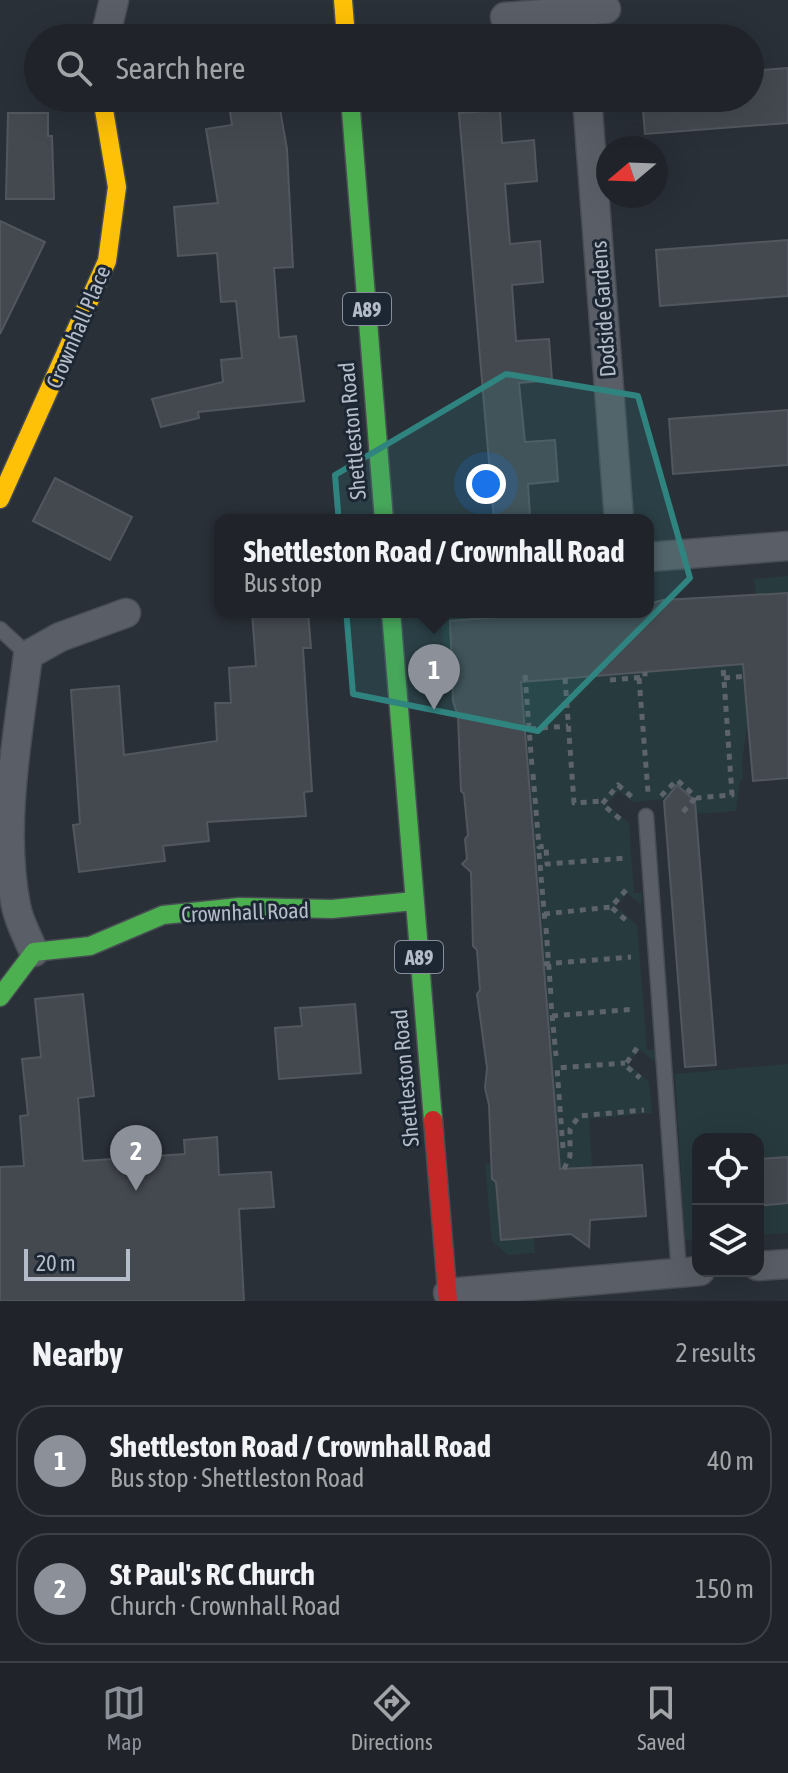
<!DOCTYPE html>
<meta charset="utf-8">
<style>
body{margin:0;font-family:"Asap Condensed",sans-serif;background:#282c32;color:#f1f3f6}
.controls{position:absolute;right:24px;bottom:24px;display:grid;overflow:hidden;border-radius:16px;box-shadow:0 8px 32px #0002}
.controls button{width:72px;height:72px;display:grid;place-items:center;padding:0;border:0;border-bottom:2px solid #3d4147;background:#20242a;color:#f1f3f6;font:40px sans-serif}
.compass{position:absolute;left:596px;top:136px;width:72px;height:72px;border-radius:50%;background:#20242a;box-shadow:0 8px 32px #0002;rotate:251deg}
.scale{position:absolute;left:24px;bottom:20px;width:106px;box-sizing:border-box;padding-left:8px;border:4px solid #b4bcc9;border-top:0;font-size:22px;line-height:28px;white-space:nowrap;color:#b4bcc9;-webkit-text-stroke:6px #1d2633;paint-order:stroke}
.you{position:absolute;left:486px;top:484px;width:28px;height:28px;margin:-20px;border:6px solid #fff;border-radius:50%;background:#1a73e8;box-shadow:0 0 0 12px #1a73e833}
.badge{display:grid;place-items:center;width:52px;height:52px;border-radius:50%;background:#8c9099;color:#fff;font-size:26px;font-weight:700}
.pin{position:absolute;translate:-50% -66px;filter:drop-shadow(0 2px 4px #0008)}
.pin::after{content:'';position:absolute;top:42px;width:28px;height:24px;background:inherit;clip-path:polygon(0 0,100% 0,50% 100%)}
.popup{position:absolute;left:214px;top:514px;width:440px;height:104px;box-sizing:border-box;display:grid;place-content:center;border-radius:16px;background:#20242a;filter:drop-shadow(0 2px 6px #0005);font-size:26px;white-space:nowrap;color:#a2a4a8}
.popup b{font-size:30px;color:#f1f3f6}
.popup::after{content:'';position:absolute;left:50%;top:100%;margin-left:-16px;border:16px solid transparent;border-top-color:#20242a}
.list{margin:0;padding:0;list-style:none}
h2{display:flex;justify-content:space-between;align-items:center;height:104px;margin:0;padding:0 32px;font-size:34px}
h2 small{font-size:26px;font-weight:400;color:#a2a4a8}
.list li{display:grid;grid-template-columns:52px 1fr auto;gap:24px;align-items:center;box-sizing:border-box;height:112px;margin:0 16px 16px;padding:0 16px;border:2px solid #3d4147;border-radius:32px}
.list b{display:block;font-size:30px;white-space:nowrap}
.list p{margin:0;font-size:26px;white-space:nowrap;color:#a2a4a8}
.list em{font-size:26px;font-style:normal;color:#a2a4a8}
.icon{flex:none;width:44px;height:44px;fill:none;stroke:currentColor;stroke-width:2;stroke-linecap:round;stroke-linejoin:round}
.map{position:relative;flex:none;width:788px;height:1301px;overflow:hidden}
.search{position:absolute;background:#20242a;box-shadow:0 8px 32px #0002;left:24px;right:24px;top:24px;height:88px;display:flex;align-items:center;gap:20px;box-sizing:border-box;padding:0 28px;border-radius:44px;color:#a2a4a8;font-size:30px}
.sheet{height:360px;background:#20242a}
nav{display:flex;justify-content:space-around;align-items:center;box-sizing:border-box;height:112px;border-top:2px solid #3d4147;background:#20242a;font-size:22px;color:#a2a4a8}
nav a{display:grid;justify-items:center;gap:4px}
nav .on{color:#8c9099}
.map>svg:first-child{display:block}
</style>
<div class="map">
<svg width="788" height="1301" viewBox="0 0 788 1301">
<rect width="100%" height="100%" fill="#2a3038"/>
<!-- green -->
<g fill="#273a3e">
<path d="M 788,576 L 788,593 L 756,596 L 754,579 Z"/>
<path d="M 448,612 L 523,612 L 523,615 L 466,620 L 453,653 L 444,654 L 441,621 Z"/>
<path d="M 747,664 L 747,708 L 750,708 L 742,760 L 743,780 L 740,781 L 736,811 L 695,814 L 665,799 L 632,802 L 619,791 L 607,804 L 629,823 L 634,893 L 642,893 L 641,905 L 627,893 L 616,906 L 637,925 L 647,1050 L 656,1050 L 656,1058 L 654,1061 L 640,1050 L 628,1063 L 649,1082 L 652,1113 L 589,1119 L 592,1167 L 560,1169 L 521,675 L 531,682 Z"/>
<path d="M 788,1064 L 788,1157 L 758,1159 L 758,1139 L 698,1139 L 698,1239 L 685,1240 L 675,1074 Z"/>
<path d="M 485,1164 L 494,1164 L 492,1179 L 496,1182 L 499,1224 L 534,1237 L 535,1253 L 508,1255 L 492,1241 Z"/>
<path d="M 788,1203 L 788,1233 L 758,1235 L 758,1206 Z"/>
</g>
<!-- building -->
<g fill="#444950" stroke="#52575f" stroke-width="2">
<path d="M 788,68 L 788,123 L 645,134 L 642,98 L 750,98 L 750,71 Z"/>
<path d="M 228,98 L 278,98 L 287,149 L 293,267 L 274,268 L 279,338 L 296,336 L 304,401 L 198,412 L 199,418 L 161,427 L 152,399 L 223,382 L 221,360 L 242,358 L 236,301 L 221,302 L 217,253 L 178,256 L 174,207 L 218,203 L 206,129 L 232,125 Z"/>
<path d="M 500,110 L 502,143 L 534,140 L 537,181 L 505,184 L 510,244 L 540,241 L 543,282 L 512,285 L 516,341 L 549,339 L 552,380 L 519,383 L 525,442 L 555,440 L 558,481 L 528,484 L 530,517 L 494,520 L 459,113 Z"/>
<path d="M 8,113 L 48,113 L 48,136 L 52,136 L 54,199 L 6,199 Z"/>
<path d="M 0,221 L 45,242 L 0,334 Z"/>
<path d="M 788,240 L 788,296 L 660,306 L 656,250 Z"/>
<path d="M 788,410 L 788,465 L 673,474 L 669,419 Z"/>
<path d="M 55,478 L 132,517 L 110,560 L 33,521 Z"/>
<path d="M 788,593 L 788,778 L 753,781 L 743,664 L 521,682 L 560,1169 L 642,1165 L 646,1216 L 590,1220 L 589,1247 L 571,1234 L 501,1240 L 496,1182 L 492,1179 L 489,1105 L 485,1088 L 487,1068 L 477,994 L 480,990 L 477,950 L 473,946 L 471,872 L 462,864 L 467,859 L 465,839 L 468,835 L 464,794 L 461,791 L 458,717 L 453,701 L 450,621 L 556,612 L 648,612 L 648,604 L 663,600 Z"/>
<path d="M 252,612 L 308,612 L 311,648 L 303,648 L 312,791 L 304,792 L 306,816 L 207,822 L 209,841 L 163,846 L 165,861 L 79,872 L 73,825 L 80,824 L 71,690 L 119,686 L 124,755 L 217,741 L 215,703 L 231,703 L 229,668 L 256,666 Z"/>
<path d="M 677,785 L 695,801 L 716,1065 L 685,1067 L 664,801 Z"/>
<path d="M 83,994 L 94,1096 L 78,1098 L 83,1161 L 185,1154 L 184,1140 L 217,1137 L 219,1175 L 271,1172 L 274,1207 L 239,1209 L 244,1301 L 0,1301 L 0,1167 L 24,1166 L 20,1116 L 28,1115 L 22,1059 L 41,1057 L 35,999 Z"/>
<path d="M 355,1004 L 361,1073 L 279,1079 L 275,1028 L 302,1026 L 300,1008 Z"/>
<path d="M 788,1157 L 788,1203 L 758,1206 L 758,1159 Z"/>
</g>
<g fill="none" stroke-linecap="round" stroke-linejoin="round">
<defs>
<g id="lane">
<path d="M 0,629 L 28,655"/>
<path d="M 646,816 L 679,1273"/>
</g>
<g id="street">
<path d="M 505,17 L 606,9"/>
<path d="M 105,38 L 114,0"/>
<path d="M 587,98 L 619,520"/>
<path d="M 648,557 L 788,546"/>
<path d="M 34,952 C 28,938 19,922 16,906 C 0,825 18,736 28,655 L 60,637 L 126,613"/>
<path d="M 758,1266 L 788,1264"/>
<path d="M 448,1293 L 700,1271"/>
</g>
<g id="fast">
<path d="M 350,98 L 384,520"/>
<path d="M 391,612 L 433,1120"/>
<path d="M 0,997 L 34,952 L 90,946 L 163,915 L 239,907 L 332,909 L 414,901"/>
</g>
<g id="slow">
<path d="M 343,0 L 346,38"/>
<path d="M 0,499 L 107,261 L 117,187 L 102,98"/>
</g>
<path id="jam" d="M 433,1120 L 448,1301"/>
</defs>
<!-- lane casing -->
<use href="#lane" stroke="#484c53" stroke-width="17"/>
<!-- street casing -->
<use href="#street" stroke="#484c53" stroke-width="31"/>
<!-- fast casing -->
<use href="#fast" stroke="#484c53" stroke-width="21"/>
<!-- slow casing -->
<use href="#slow" stroke="#484c53" stroke-width="21"/>
<!-- jam casing -->
<use href="#jam" stroke="#484c53" stroke-width="21"/>
<!-- path -->
<g stroke="#5d636a" stroke-width="5" stroke-dasharray="6 6" stroke-linecap="butt">
<path d="M 525,675 L 532,767"/>
<path d="M 565,678 L 574,803 L 604,801"/>
<path d="M 639,678 L 648,792"/>
<path d="M 724,678 L 748,676"/>
<path d="M 610,680 L 645,677 L 645,672"/>
<path d="M 530,729 L 568,726"/>
<path d="M 533,774 L 539,847 L 546,846 L 547,864 L 627,858"/>
<path d="M 661,796 L 677,780 L 697,798 L 732,795 L 723,666"/>
<path d="M 683,812 L 696,797"/>
<path d="M 620,819 L 602,804 L 618,785 L 632,797"/>
<path d="M 539,853 L 545,922"/>
<path d="M 626,890 L 611,907 L 628,922"/>
<path d="M 544,914 L 611,907"/>
<path d="M 546,928 L 551,996"/>
<path d="M 544,964 L 631,957"/>
<path d="M 551,1003 L 556,1056"/>
<path d="M 552,1016 L 635,1009"/>
<path d="M 637,1048 L 625,1065 L 640,1078"/>
<path d="M 563,1148 L 557,1068 L 625,1063"/>
<path d="M 564,1169 L 570,1156 L 570,1129 L 579,1116 L 644,1110"/>
</g>
<!-- lane -->
<use href="#lane" stroke="#5a5e66" stroke-width="14"/>
<!-- street -->
<use href="#street" stroke="#5a5e66" stroke-width="28"/>
<!-- fast -->
<use href="#fast" stroke="#4caf50" stroke-width="18"/>
<!-- slow -->
<use href="#slow" stroke="#ffc107" stroke-width="18"/>
<!-- jam -->
<use href="#jam" stroke="#c62828" stroke-width="18"/>
</g>
<!-- marked area -->
<path fill="#308480" fill-opacity="0.2" stroke="#308480" stroke-width="6" stroke-linejoin="round" d="M 506,374 L 638,396 L 690,578 L 538,731 L 353,694 L 335,475 Z"/>
<g text-anchor="middle" dominant-baseline="central" stroke-width="6" stroke-linejoin="round" paint-order="stroke">
<!-- shield labels -->
<g fill="#1d2633" stroke="#878f9c" stroke-width="2">
<rect x="343" y="293" width="48" height="32" rx="6"/>
<rect x="395" y="941" width="48" height="32" rx="6"/>
</g>
<g font-size="20" font-weight="bold" fill="#b4bcc9">
<text x="367" y="309">A89</text>
<text x="419" y="957">A89</text>
</g>
<!-- street labels -->
<g font-size="22" fill="#b4bcc9" stroke="#1d2633">
<text transform="translate(603 309) rotate(-94)">Dodside Gardens</text>
<text transform="translate(78 327) rotate(-67)">Crownhall Place</text>
<text transform="translate(352 431) rotate(-95)">Shettleston Road</text>
<text transform="translate(245 912) rotate(-2)">Crownhall Road</text>
<text transform="translate(405 1078) rotate(-95)">Shettleston Road</text>
</g>
</g>
</svg>
<div class="controls">
<button><svg class="icon" aria-label="locate" viewBox="0 0 24 24"><circle cx="12" cy="12" r="6"/><path d="M12 2v4M12 18v4M2 12h4M18 12h4"/></svg></button>
<button><svg class="icon" aria-label="layers" viewBox="0 0 24 24"><path d="M12 4l9 5-9 5-9-5zM3 14l9 5 9-5"/></svg></button>
</div>
<svg class="compass" viewBox="-18 -18 36 36"><path d="M0-13l5 13h-10z" fill="#e53935"/><path d="M0 13l5-13h-10z" fill="#a2a4a8"/></svg>
<div class="scale">20 m</div>
<div class="you"></div>
<div class="pin badge" style="left:434px;top:710px">1</div>
<div class="popup"><b>Shettleston Road / Crownhall Road</b>Bus stop</div>
<div class="pin badge" style="left:136px;top:1191px">2</div>
<div class="search"><svg class="icon" aria-label="search" viewBox="0 0 24 24"><circle cx="10" cy="10" r="6"/><path d="M15 15l6 6"/></svg>Search here</div>
</div>
<section class="sheet">
<h2>Nearby<small>2 results</small></h2>
<ul class="list">
<li><span class="badge">1</span><div><b>Shettleston Road / Crownhall Road</b><p>Bus stop · Shettleston Road</p></div><em>40 m</em></li>
<li><span class="badge">2</span><div><b>St Paul's RC Church</b><p>Church · Crownhall Road</p></div><em>150 m</em></li>
</ul>
</section>
<nav>
<a class="on"><svg class="icon" aria-label="map" viewBox="0 0 24 24"><path d="M3 6l6-2 6 2 6-2v14l-6 2-6-2-6 2zM9 4v14M15 6v14"/></svg>Map</a>
<a><svg class="icon" aria-label="directions" viewBox="0 0 24 24"><path d="M12 3l9 9-9 9-9-9zM9 14v-3h6M13 9l2 2-2 2"/></svg>Directions</a>
<a><svg class="icon" aria-label="saved" viewBox="0 0 24 24"><path d="M7 4h10v16l-5-4-5 4z"/></svg>Saved</a>
</nav>
